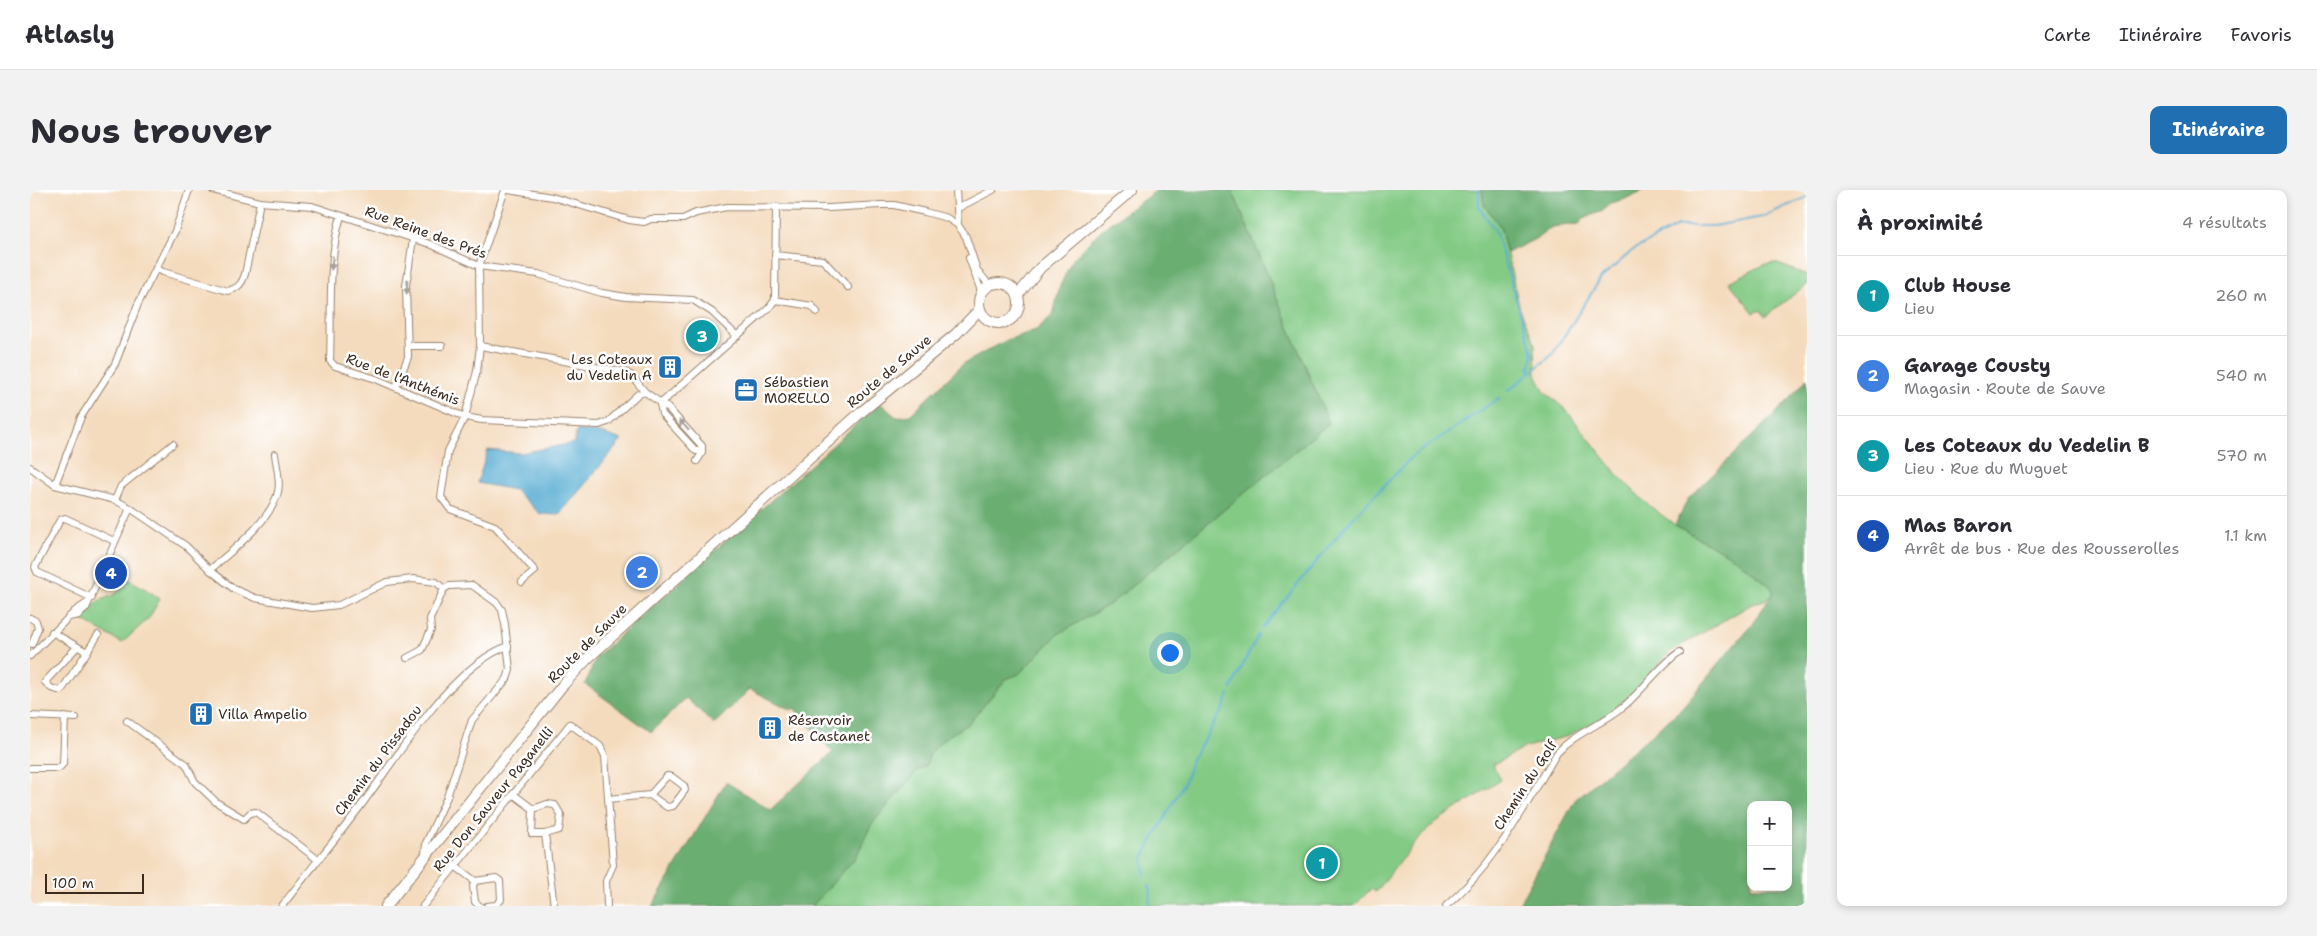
<!DOCTYPE html>
<html lang="fr">
<meta charset="utf-8">
<style>
body{margin:0;font-family:"Shantell Sans",sans-serif;background:#f2f2f3;color:#2b2b33}
.controls{position:absolute;right:15px;bottom:15px;display:grid;overflow:hidden;border-radius:10px;box-shadow:0 2px 8px #0003}
.controls button{width:45px;height:45px;display:grid;place-items:center;padding:0;border:0;border-bottom:1px solid #e1e1e2;background:#fff;color:#2b2b33;font:25px sans-serif}
.scale{position:absolute;left:15px;bottom:12px;width:99px;box-sizing:border-box;padding-left:5px;border:2px solid #3b2a1e;border-top:0;font-size:14px;line-height:18px;white-space:nowrap;color:#3b2a1e;-webkit-text-stroke:4px #fff;paint-order:stroke}
.you{position:absolute;left:1139px;top:462px;width:18px;height:18px;margin:-12px;border:4px solid #fff;border-radius:50%;background:#1a73e8;box-shadow:0 0 0 8px #1a73e833}
.badge{display:grid;place-items:center;width:32px;height:32px;border-radius:50%;background:#1f6fb2;color:#fff;font-size:16px;font-weight:700}
.pin{position:absolute;translate:-50% -50%;border:2px solid #fff;box-shadow:0 1px 5px #0006}
.list{margin:0;padding:0;list-style:none}
h2{display:flex;justify-content:space-between;align-items:center;height:65px;margin:0;padding:0 20px;font-size:21px}
h2 small{font-size:16px;font-weight:400;color:#7c7c81}
.list li{display:grid;grid-template-columns:32px 1fr auto;gap:15px;align-items:center;box-sizing:border-box;height:80px;padding:0 20px;border-top:1px solid #e1e1e2}
.list b{display:block;font-size:19px;white-space:nowrap}
.list p{margin:0;font-size:16px;white-space:nowrap;color:#7c7c81}
.list em{font-size:16px;font-style:normal;color:#7c7c81}
.map{position:relative;flex:none;width:1777px;height:716px;overflow:hidden;border-radius:10px}
header{display:flex;align-items:center;gap:30px;box-sizing:border-box;height:70px;padding:0 25px;background:#fff;border-bottom:1px solid #e1e1e2}
header strong{font-size:24px}
nav{display:flex;gap:28px;margin-inline-start:auto;font-size:18px}
.intro{display:flex;align-items:center;justify-content:space-between;box-sizing:border-box;height:120px;padding:0 30px}
h1{margin:0;font-size:35px}
.button{padding:12px 22px;border-radius:10px;background:#1f6fb2;color:#fff;font-size:18px;font-weight:700}
main{display:flex;gap:30px;padding:0 30px}
aside{flex:1;background:#fff;border-radius:10px;box-shadow:0 2px 8px #0003}
.map>svg:first-child{display:block}
</style>
<header>
<strong>Atlasly</strong>
<nav><a>Carte</a><a>Itinéraire</a><a>Favoris</a></nav>
</header>
<div class="intro"><h1>Nous trouver</h1><a class="button">Itinéraire</a></div>
<main>
<div class="map">
<svg width="1777" height="716" viewBox="0 0 1777 716">
<rect width="100%" height="100%" fill="#fff"/>
<filter id="ink" filterUnits="userSpaceOnUse"><feTurbulence type="fractalNoise" baseFrequency=".02" numOctaves="2"/><feDisplacementMap in="SourceGraphic" scale="10" xChannelSelector="R" yChannelSelector="G"/><feConvolveMatrix kernelMatrix="1 2 1 2 8 2 1 2 1" color-interpolation-filters="sRGB"/></filter>
<filter id="wash" filterUnits="userSpaceOnUse"><feTurbulence type="fractalNoise" baseFrequency=".0096" numOctaves="4" result="noise"/><feDisplacementMap in="SourceGraphic" scale="20" xChannelSelector="R" yChannelSelector="G"/><feGaussianBlur stdDeviation="1.12" result="paint"/><feColorMatrix in="noise" values="0 0 0 0 0 0 0 0 0 0 0 0 0 0 0 0 0 1.4 0 .05"/><feComposite in="paint" operator="in"/></filter>
<g filter="url(#wash)">
<rect width="100%" height="100%" fill="#f4dbbe"/>
<!-- green -->
<g fill="#83ca85" stroke="#5f7a52">
<path d="M 1202,0 L 1452,0 L 1454,15 L 1470,36 L 1490,119 L 1505,154 L 1506,184 L 1514,201 L 1536,220 L 1589,286 L 1616,313 L 1645,335 L 1708,370 L 1742,398 L 1743,403 L 1737,409 L 1722,414 L 1640,462 L 1601,506 L 1571,529 L 1535,547 L 1496,557 L 1463,575 L 1471,590 L 1406,632 L 1386,651 L 1346,702 L 1341,699 L 1324,716 L 782,716 L 826,667 L 841,635 L 887,581 L 896,575 L 900,564 L 912,550 L 939,533 L 976,489 L 989,484 L 1028,444 L 1080,414 L 1299,233 Z"/>
<path d="M 1745,73 L 1777,85 L 1777,94 L 1735,127 L 1731,120 L 1724,123 L 1699,92 L 1736,74 Z"/>
<path d="M 84,381 C 100,391 115,397 130,409 L 119,428 L 92,453 L 52,430 L 68,411 L 84,405 L 90,399 Z"/>
</g>
<!-- forest -->
<g fill="#6aae72" stroke="#526c48" fill-rule="evenodd">
<path d="M 1127,0 L 1202,0 L 1299,233 L 1080,414 L 1028,444 L 989,484 L 976,489 L 939,533 L 912,550 L 900,564 L 896,575 L 887,581 L 841,635 L 826,667 L 782,716 L 622,716 L 696,592 L 740,620 L 803,562 L 764,518 L 761,520 L 720,499 L 684,534 L 656,508 L 621,542 L 555,494 L 567,466 L 850,213 L 866,227 L 880,225 L 933,174 L 977,150 L 1006,140 L 1023,125 L 1030,96 L 1042,70 L 1071,40 Z"/>
<path d="M 1452,0 L 1614,0 L 1593,10 L 1580,13 L 1573,21 L 1554,28 L 1549,34 L 1522,37 L 1509,47 L 1477,63 L 1470,36 L 1454,15 Z"/>
<path d="M 1777,189 L 1777,716 L 1488,716 L 1545,610 L 1649,521 L 1723,433 L 1743,403 L 1742,398 L 1708,370 L 1645,335 L 1658,309 L 1755,214 ZM 1721,615 L 1758,615 L 1758,697 L 1721,697 Z"/>
</g>
<!-- water -->
<path fill="#55abd1" stroke="#486a78" d="M 547,240 L 571,243 L 592,250 L 529,325 L 510,324 L 485,300 L 447,293 L 458,260 L 491,263 L 544,253 Z"/>
<g fill="none" stroke-linecap="round" stroke-linejoin="round">
<!-- stream -->
<g stroke="#55abd1" stroke-width="2">
<path d="M 1449,0 L 1449,18 L 1465,40 L 1503,164 L 1499,181"/>
<path d="M 1478,201 L 1522,165 L 1571,88 L 1603,60 L 1648,36 L 1684,36 L 1732,27 L 1777,7"/>
<path d="M 1232,438 L 1319,332 L 1383,266 L 1469,208"/>
<path d="M 1201,499 L 1228,445"/>
<path d="M 1115,686 L 1113,668 L 1156,589 L 1163,568 L 1194,517 L 1199,504"/>
<path d="M 1119,716 L 1121,701 L 1119,695"/>
</g>
</g>
</g>
<g filter="url(#ink)">
<g fill="none" stroke-linecap="round" stroke-linejoin="round">
<defs>
<g id="minor">
<path d="M 183,0 L 230,12 L 282,16 L 400,54 L 449,76 L 508,84 L 572,103 L 596,107 L 663,110 L 682,122 L 707,146"/>
<path d="M 475,0 L 449,76 L 450,156 L 447,181 L 435,227 L 418,261 L 411,307 L 420,319 L 465,336 L 505,381 L 492,392"/>
<path d="M 478,0 L 522,7 L 599,30 L 614,32 L 621,29 L 653,29 L 666,23 L 697,17 L 799,18 L 850,15 L 864,15 L 895,22 L 917,28 L 928,35"/>
<path d="M 926,0 L 928,35 L 936,47 L 947,80 L 960,96"/>
<path d="M 928,18 L 963,0"/>
<path d="M 311,26 C 297,73 302,122 300,171 L 305,176 L 346,189 L 435,227 L 452,230 L 569,235 L 578,232 L 608,204 L 615,202 L 638,218 L 672,256 L 672,263 L 667,271"/>
<path d="M 745,65 L 793,70 L 818,97"/>
<path d="M 939,68 L 952,104"/>
<path d="M 126,78 L 133,82 L 198,101 C 208,98 212,94 215,84 L 230,12"/>
<path d="M 745,110 L 782,116 L 787,122"/>
<path d="M 378,156 L 412,156"/>
<path d="M 450,156 L 595,182 L 602,186 L 615,202"/>
<path d="M 366,197 L 378,167 L 376,96 L 383,49"/>
<path d="M 630,214 L 739,118 L 745,110 L 746,16"/>
<path d="M 630,214 L 632,224 L 666,261 L 671,261"/>
<path d="M 0,277 L 25,295 L 85,310 L 100,318 L 156,356 L 180,380 L 204,399 L 225,408 L 282,418 L 309,415 L 357,392 L 383,389 L 406,392 L 414,399 L 419,396 L 442,395 L 467,413 L 472,420 L 475,434 L 480,480 L 477,489 L 442,530 L 417,607 L 396,653 L 395,665"/>
<path d="M 25,295 L 51,227 L 85,174 L 108,114 L 145,41 L 159,0"/>
<path d="M 85,310 L 91,296 L 143,254"/>
<path d="M 180,380 C 201,361 241,331 248,302 C 251,291 246,275 245,264"/>
<path d="M 62,408 L 7,382 L 5,377 L 30,330 L 35,328 L 84,351"/>
<path d="M 39,427 L 49,425 L 56,418 L 100,318"/>
<path d="M 0,428 L 6,431 L 8,438 L 2,454"/>
<path d="M 22,442 L 57,462 L 31,501 L 21,498 L 15,492 L 47,457"/>
<path d="M 57,462 L 68,445"/>
<path d="M 0,466 L 45,421 L 57,413"/>
<path d="M 377,468 L 392,460 L 401,440 L 400,429 L 414,399"/>
<path d="M 0,526 L 46,528"/>
<path d="M 97,531 L 156,574 L 165,592 L 186,612 L 214,629 L 220,623 L 226,622 L 287,669"/>
<path d="M 0,578 L 29,578 L 33,574 L 35,527"/>
<path d="M 483,604 L 503,619 L 517,614 L 525,615 L 531,625 L 529,640 L 515,644"/>
<path d="M 578,609 L 620,605 L 637,617 L 643,616 L 655,600 L 654,596 L 642,587 L 637,586 L 620,605"/>
<path d="M 503,619 L 502,644 L 515,644 L 524,716"/>
<path d="M 425,676 L 445,691"/>
<path d="M 252,716 C 278,682 305,650 330,617 C 367,568 420,477 478,456"/>
<path d="M 393,716 L 540,534 L 570,556 L 575,566 L 583,675 L 576,691 L 577,716"/>
<path d="M 450,716 L 445,712 L 443,696 L 445,691 L 466,688 L 470,691 L 471,710 L 466,715 L 457,716"/>
<path d="M 1416,716 C 1467,672 1493,619 1527,563 C 1545,543 1573,534 1594,516 C 1608,505 1638,467 1650,462"/>
</g>
<g id="primary">
<circle cx="969" cy="113" r="20"/>
<path d="M 988,105 L 1010,78 L 1102,0"/>
<path d="M 356,716 L 532,496 L 558,468 L 829,224 L 926,144 L 950,119"/>
</g>
</defs>
<!-- minor casing -->
<use href="#minor" stroke="#98826e" stroke-width="8"/>
<!-- primary casing -->
<use href="#primary" stroke="#98826e" stroke-width="12"/>
<!-- minor -->
<use href="#minor" stroke="#fff" stroke-width="6"/>
<!-- primary -->
<use href="#primary" stroke="#fff" stroke-width="10"/>
</g>
<!-- one-way arrows -->
<defs><path id="oneway-solid" d="M-6-.8H1V-3.2L6.5 0L1 3.2V.8H-6Z" transform="scale(1.25)"/></defs>
<g fill="#a79f9a">
<use href="#oneway-solid" transform="translate(302 73) rotate(97)"/>
<use href="#oneway-solid" transform="translate(377 97) rotate(93)"/>
<use href="#oneway-solid" transform="translate(654 235) rotate(-132)"/>
</g>
</g>
<!-- icons -->
<defs>
<symbol id="building-square" viewBox="-11 -11 22 22"><rect x="-9" y="-9" width="18" height="18" rx="4" fill="#1f6fb2" stroke="#fff"/><path d="M-4-6H4V6H1V3H-1V6H-4ZM-2.5-4.3h1.7v1.8h-1.7ZM.8-4.3h1.7v1.8H.8ZM-2.5-1h1.7V.8h-1.7ZM.8-1h1.7V.8H.8Z" fill="#fff"/></symbol>
<symbol id="office-square" viewBox="-11 -11 22 22"><rect x="-9" y="-9" width="18" height="18" rx="4" fill="#1f6fb2" stroke="#fff"/><path d="M-6-3h4V-5.5h4V-3h4V5H-6ZM-1-4.5V-3h2v-1.5ZM-6 0V1H6V0Z" fill="#fff"/></symbol>
</defs>
<g fill-rule="evenodd">
<use href="#building-square" x="626" y="163" width="28" height="28"/>
<use href="#office-square" x="702" y="186" width="28" height="28"/>
<use href="#building-square" x="157" y="510" width="28" height="28"/>
<use href="#building-square" x="726" y="524" width="28" height="28"/>
</g>
<g text-anchor="middle" dominant-baseline="central" stroke-width="5" stroke-linejoin="round" paint-order="stroke">
<!-- street labels -->
<g font-size="14" fill="#3b2a1e" stroke="#fff">
<text transform="translate(396 42) rotate(20)">Rue Reine des Prés</text>
<text transform="translate(859 181) rotate(-40)">Route de Sauve</text>
<text transform="translate(373 189) rotate(21)">Rue de l'Anthémis</text>
<text transform="translate(557 453) rotate(-45)">Route de Sauve</text>
<text transform="translate(348 570) rotate(-53)">Chemin du Pissadou</text>
<text transform="translate(1495 595) rotate(-57)">Chemin du Golf</text>
<text transform="translate(463 609) rotate(-51)">Rue Don Sauveur Paganelli</text>
</g>
<!-- poi labels -->
<g font-size="14" fill="#3b2a1e" stroke="#fff" text-anchor="start">
<text x="622" y="169" text-anchor="end">Les Coteaux<tspan x="622" dy="16">du Vedelin A</tspan></text>
<text x="734" y="192">Sébastien<tspan x="734" dy="16">MORELLO</tspan></text>
<text x="188" y="524">Villa Ampelio</text>
<text x="758" y="530">Réservoir<tspan x="758" dy="16">de Castanet</tspan></text>
</g>
</g>
</svg>
<div class="controls">
<button>+</button>
<button>−</button>
</div>
<div class="scale">100 m</div>
<div class="you"></div>
<div class="pin badge" style="left:1292px;top:673px;background:#0f9aa8">1</div>
<div class="pin badge" style="left:612px;top:382px;background:#3f7fe0">2</div>
<div class="pin badge" style="left:672px;top:146px;background:#0f9aa8">3</div>
<div class="pin badge" style="left:81px;top:383px;background:#1a4fb4">4</div>
</div>
<aside>
<h2>À proximité<small>4 résultats</small></h2>
<ul class="list">
<li><span class="badge" style="background:#0f9aa8">1</span><div><b>Club House</b><p>Lieu</p></div><em>260 m</em></li>
<li><span class="badge" style="background:#3f7fe0">2</span><div><b>Garage Cousty</b><p>Magasin · Route de Sauve</p></div><em>540 m</em></li>
<li><span class="badge" style="background:#0f9aa8">3</span><div><b>Les Coteaux du Vedelin B</b><p>Lieu · Rue du Muguet</p></div><em>570 m</em></li>
<li><span class="badge" style="background:#1a4fb4">4</span><div><b>Mas Baron</b><p>Arrêt de bus · Rue des Rousserolles</p></div><em>1.1 km</em></li>
</ul>
</aside>
</main>
